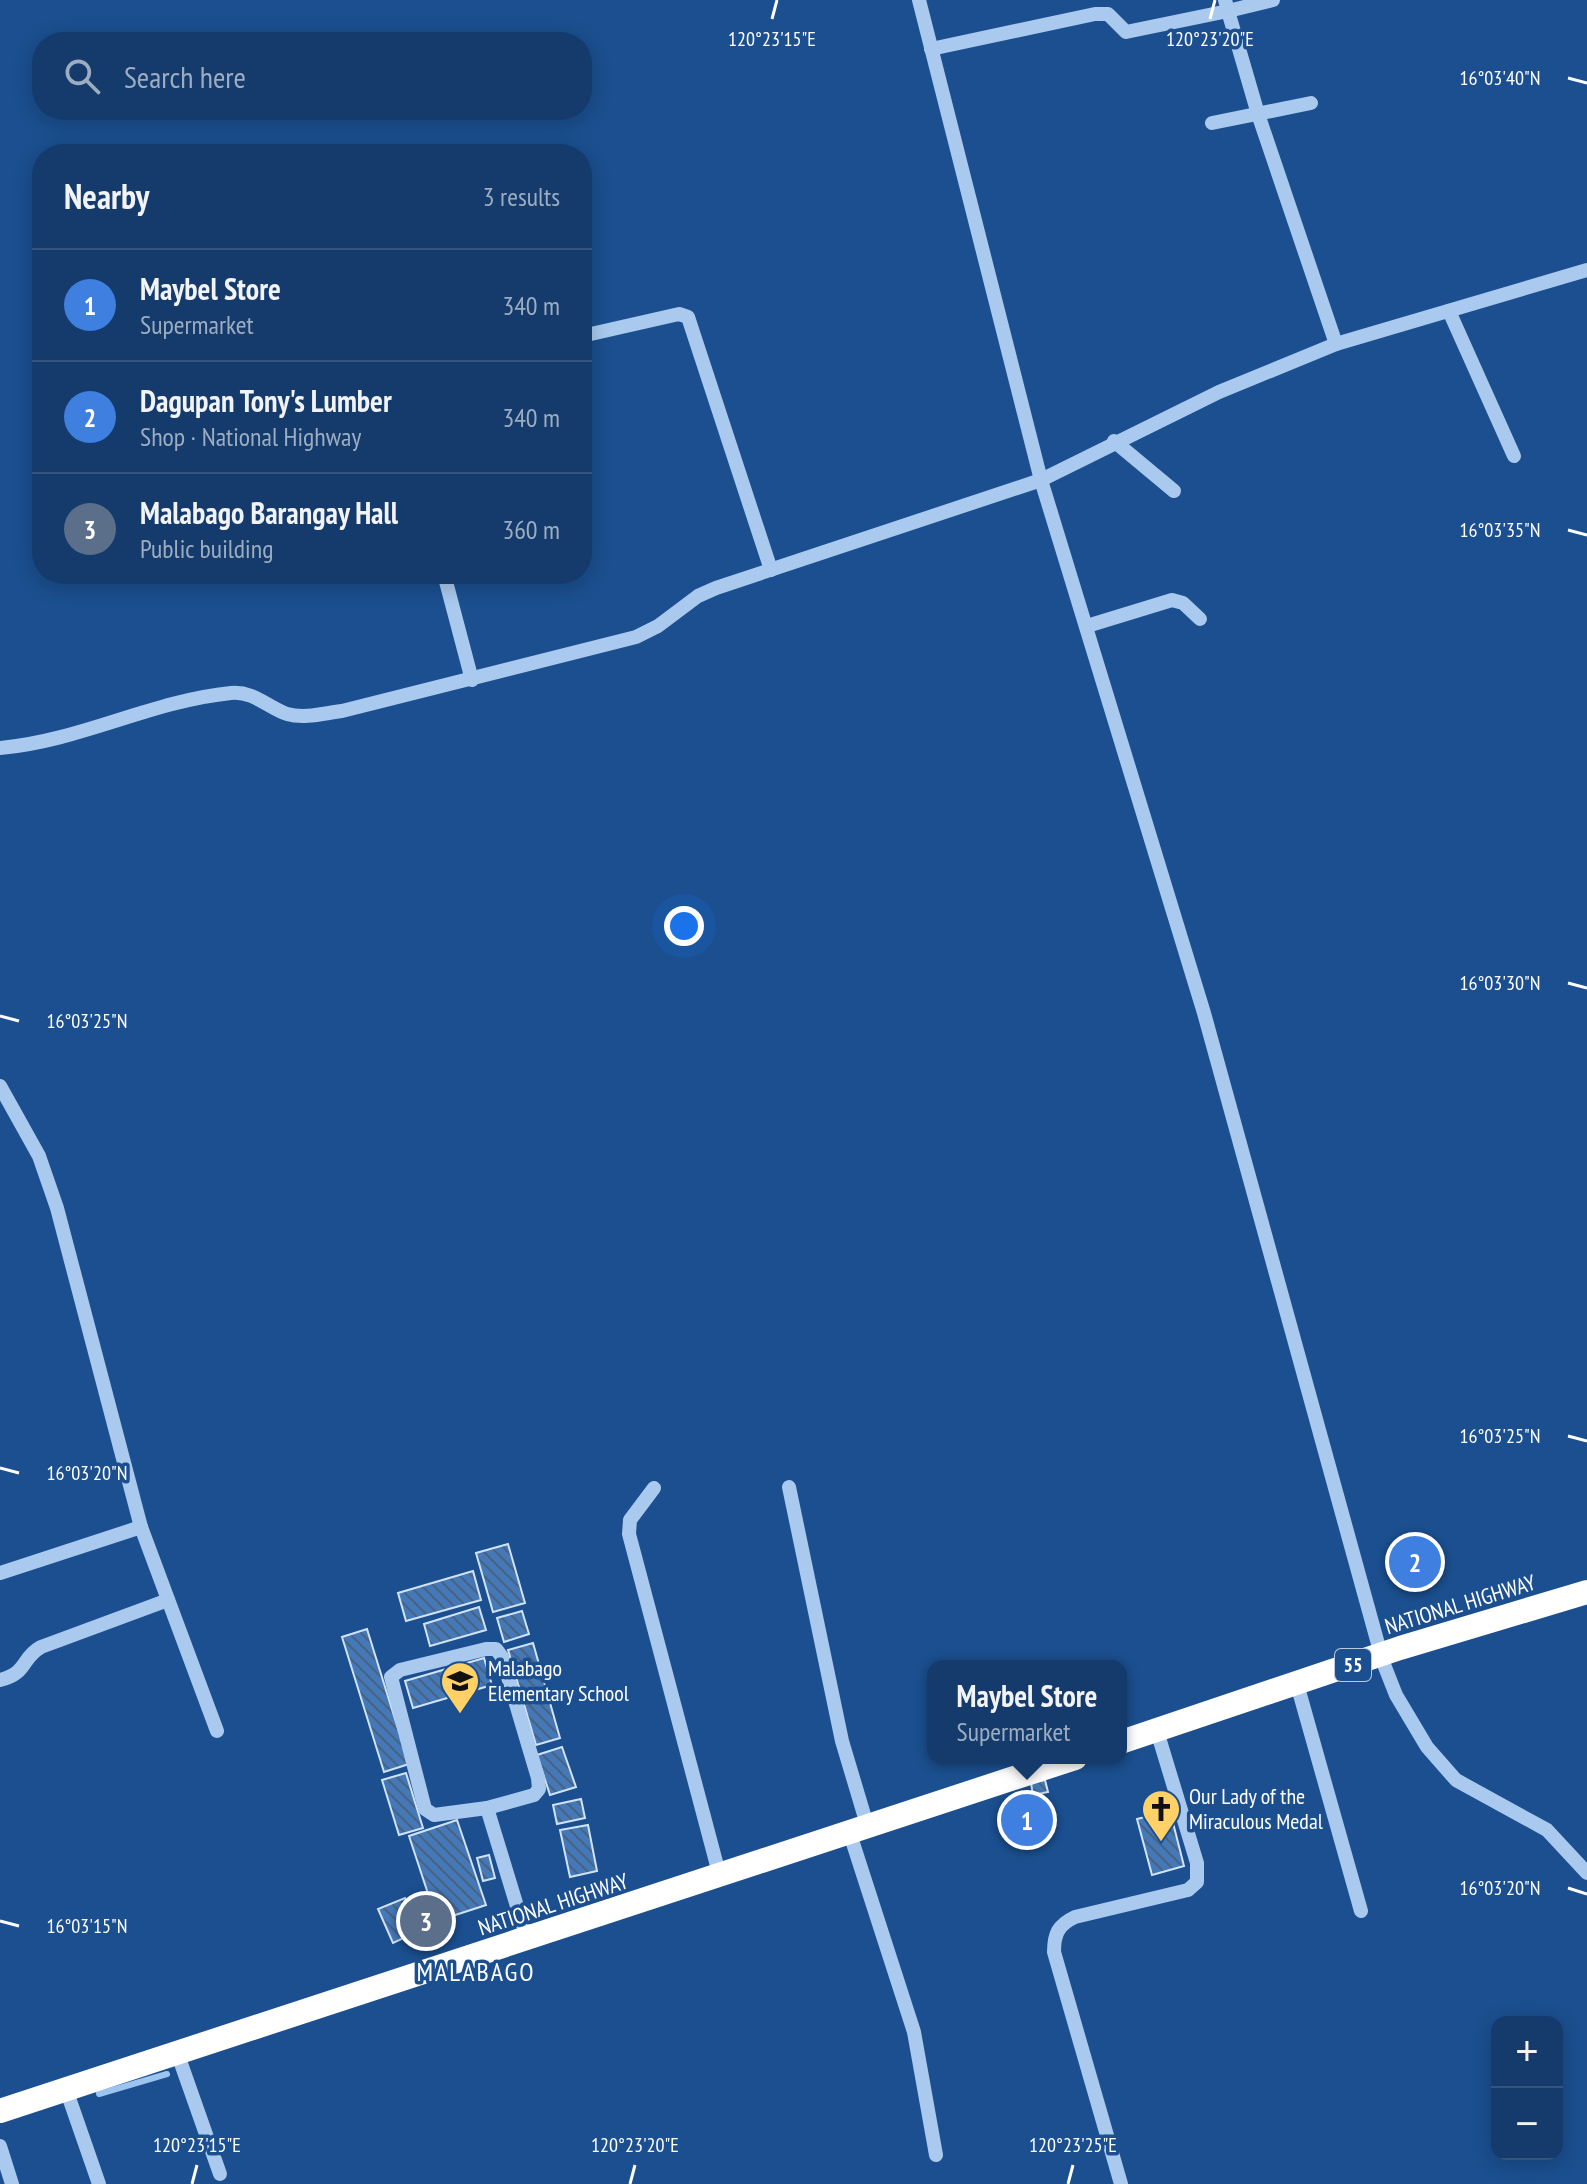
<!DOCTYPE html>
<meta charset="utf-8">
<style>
body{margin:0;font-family:"PT Sans Narrow",sans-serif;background:#1d4271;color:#f1f3f6}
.controls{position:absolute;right:24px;bottom:24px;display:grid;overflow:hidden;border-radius:16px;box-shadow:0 4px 20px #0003}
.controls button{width:72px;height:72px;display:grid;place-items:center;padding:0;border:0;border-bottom:2px solid #33557e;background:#143b6b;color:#f1f3f6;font:40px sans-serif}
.you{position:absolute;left:684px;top:926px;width:28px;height:28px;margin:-20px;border:6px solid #fff;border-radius:50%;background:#1a73e8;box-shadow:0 0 0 12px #1a73e833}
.badge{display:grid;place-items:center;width:52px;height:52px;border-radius:50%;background:#ffd166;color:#fff;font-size:26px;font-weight:700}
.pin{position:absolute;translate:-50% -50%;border:4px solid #fff;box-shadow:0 2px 8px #0006}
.popup{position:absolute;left:927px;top:1660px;width:200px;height:104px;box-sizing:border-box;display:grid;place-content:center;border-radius:16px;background:#143b6b;filter:drop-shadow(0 2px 6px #0005);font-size:26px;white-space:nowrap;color:#9dadc1}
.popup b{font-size:30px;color:#f1f3f6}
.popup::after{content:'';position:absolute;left:50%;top:100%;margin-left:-16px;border:16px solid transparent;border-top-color:#143b6b}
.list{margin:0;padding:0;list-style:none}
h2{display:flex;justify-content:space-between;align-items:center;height:104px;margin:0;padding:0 32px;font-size:34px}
h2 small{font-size:26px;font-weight:400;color:#9dadc1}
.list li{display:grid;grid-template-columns:52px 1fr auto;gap:24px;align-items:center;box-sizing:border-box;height:112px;padding:0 32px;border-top:2px solid #33557e}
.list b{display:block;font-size:30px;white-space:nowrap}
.list p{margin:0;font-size:26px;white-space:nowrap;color:#9dadc1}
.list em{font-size:26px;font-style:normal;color:#9dadc1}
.icon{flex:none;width:44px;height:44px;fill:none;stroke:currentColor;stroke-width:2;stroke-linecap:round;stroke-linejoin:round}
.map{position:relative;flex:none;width:1587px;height:2184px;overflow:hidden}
.search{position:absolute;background:#143b6b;box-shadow:0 4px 20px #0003;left:32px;top:32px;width:560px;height:88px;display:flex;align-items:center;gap:20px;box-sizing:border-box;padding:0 28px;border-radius:32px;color:#9dadc1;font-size:30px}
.panel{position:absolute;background:#143b6b;box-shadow:0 4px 20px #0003;left:32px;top:144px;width:560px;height:440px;border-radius:32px}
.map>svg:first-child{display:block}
</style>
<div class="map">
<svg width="1587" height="2184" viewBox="0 0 1587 2184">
<defs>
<pattern id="building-back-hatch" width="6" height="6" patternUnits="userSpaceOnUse" patternTransform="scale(2)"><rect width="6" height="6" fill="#4478b7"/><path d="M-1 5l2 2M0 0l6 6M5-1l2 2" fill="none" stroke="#486282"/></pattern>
</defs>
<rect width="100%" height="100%" fill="#1b4f8f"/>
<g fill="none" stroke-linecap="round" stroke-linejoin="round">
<!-- stream -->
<path stroke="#9cc4f0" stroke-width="6" d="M 99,2094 L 167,2074"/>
</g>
<!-- building -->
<g fill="url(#building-back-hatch)" stroke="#cfe3fa" stroke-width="2">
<path d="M 508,1544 L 525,1603 L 493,1612 L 476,1553 Z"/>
<path d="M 473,1571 L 481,1600 L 406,1621 L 398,1593 Z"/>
<path d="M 479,1607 L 486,1630 L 430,1646 L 424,1624 Z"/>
<path d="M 522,1611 L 529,1634 L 504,1642 L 497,1618 Z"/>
<path d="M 367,1629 L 409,1764 L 384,1772 L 342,1637 Z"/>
<path d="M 533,1643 L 560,1738 L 536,1745 L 508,1650 Z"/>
<path d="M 484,1658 L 492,1685 L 413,1708 L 405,1681 Z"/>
<path d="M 562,1747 L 576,1787 L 550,1795 L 537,1755 Z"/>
<path d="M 406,1773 L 423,1828 L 399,1835 L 382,1780 Z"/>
<path d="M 1045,1780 L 1048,1792 L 1033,1795 L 1031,1783 Z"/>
<path d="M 581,1799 L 585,1818 L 557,1824 L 553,1805 Z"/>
<path d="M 1037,1805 L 1044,1835 L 1023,1840 L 1015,1810 Z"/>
<path d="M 1170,1811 L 1184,1866 L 1152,1875 L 1137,1819 Z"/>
<path d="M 457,1820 L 486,1905 L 437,1921 L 409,1836 Z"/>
<path d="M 588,1825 L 597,1871 L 570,1877 L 560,1830 Z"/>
<path d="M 489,1855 L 495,1878 L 483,1881 L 477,1858 Z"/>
<path d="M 405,1898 L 419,1931 L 393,1943 L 378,1909 Z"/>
<path d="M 429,1904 L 437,1933 L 422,1938 L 414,1908 Z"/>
</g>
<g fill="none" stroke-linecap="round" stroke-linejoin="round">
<!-- minor -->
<g stroke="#a9c9ee" stroke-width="14">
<path d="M 919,0 L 1041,480 L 1204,1013 L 1383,1662 L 1396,1695 L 1427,1747 L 1456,1780 L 1547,1830 L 1587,1873"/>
<path d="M 1273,0 L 1228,11 L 1258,114 L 1336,344"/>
<path d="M 931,49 L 1095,14 L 1108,14 L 1126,32 L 1228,11 L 1225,0"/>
<path d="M 1212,123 L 1311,103"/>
<path d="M 1449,311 L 1514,456"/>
<path d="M 582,336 L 679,314 L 688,317 L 771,570"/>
<path d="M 1114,441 L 1174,491"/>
<path d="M 444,574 L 472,680"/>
<path d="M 1087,626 L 1172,600 L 1183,603 L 1200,619"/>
<path d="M 0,748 C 80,741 151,701 231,693 C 254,691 267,707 287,714 C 305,719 325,713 342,711 L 636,637 L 658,626 L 698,596 L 716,588 L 1041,480 L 1219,392 L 1336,344 L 1587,270"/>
<path d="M 0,1086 L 39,1156 L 57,1208 L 141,1527 L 217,1731"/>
<path d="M 789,1487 L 842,1741 L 868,1828"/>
<path d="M 654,1488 L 630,1520 L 629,1534 L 720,1877"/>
<path d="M 0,1573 L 141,1527"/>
<path d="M 486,1649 L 496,1649 L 502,1657 L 538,1778 L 539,1789 L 534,1795 L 487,1808 L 434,1815 L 425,1809 L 391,1677 L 400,1670 Z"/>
<path d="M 0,1680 C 28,1673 21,1658 41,1647 L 168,1600"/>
<path d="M 1297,1684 L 1361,1911"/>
<path d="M 487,1808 L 527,1939"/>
<path d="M 850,1834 L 914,2032 L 936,2155"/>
<path d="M 178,2055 L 220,2174"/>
<path d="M 67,2092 L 99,2184"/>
<path d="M 0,2146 L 12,2184"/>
<path d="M 1121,2184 L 1054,1952 C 1054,1934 1058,1925 1075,1917 L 1188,1890 L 1197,1882 L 1197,1863 L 1157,1731"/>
</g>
<!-- highway -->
<g stroke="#fff" stroke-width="24">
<path d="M 1121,1742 L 1400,1648 L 1587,1592"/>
<path d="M 0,2111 L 1075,1758"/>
</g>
</g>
<!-- ticks -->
<path fill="none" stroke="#fff" stroke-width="3" d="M 772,19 L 777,0M 1210,19 L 1215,0M 1568,78 L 1587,83M 1568,530 L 1587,535M 1568,983 L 1587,988M 0,1016 L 19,1021M 1568,1436 L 1587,1441M 0,1468 L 19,1473M 1568,1888 L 1587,1894M 0,1921 L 19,1926M 192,2184 L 197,2165M 630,2184 L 635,2165M 1068,2184 L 1073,2165"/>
<!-- icons -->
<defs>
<symbol id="school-pin" viewBox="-11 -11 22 30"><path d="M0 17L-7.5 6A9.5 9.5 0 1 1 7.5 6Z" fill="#ffd166" stroke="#1b4f8f"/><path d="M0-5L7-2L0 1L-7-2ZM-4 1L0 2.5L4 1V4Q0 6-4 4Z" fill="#111"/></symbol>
<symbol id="church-pin" viewBox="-11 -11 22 30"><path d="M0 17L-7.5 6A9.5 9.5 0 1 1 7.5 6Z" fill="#ffd166" stroke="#1b4f8f"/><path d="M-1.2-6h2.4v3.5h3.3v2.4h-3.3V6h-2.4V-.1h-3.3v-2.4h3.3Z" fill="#111"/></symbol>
</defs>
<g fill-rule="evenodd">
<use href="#school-pin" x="438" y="1659" width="44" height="60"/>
<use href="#church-pin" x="1139" y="1787" width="44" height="60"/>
</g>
<g text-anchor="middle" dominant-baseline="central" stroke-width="7" stroke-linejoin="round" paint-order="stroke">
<!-- shield labels -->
<rect fill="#1b4f8f" stroke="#bbcadd" stroke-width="2" x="1335" y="1649" width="36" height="32" rx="6"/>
<g font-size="20" font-weight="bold" fill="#fff">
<text x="1353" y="1665">55</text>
</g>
<!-- street labels -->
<g font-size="22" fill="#fff" stroke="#1b4f8f">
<text transform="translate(1460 1604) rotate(-17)">NATIONAL HIGHWAY</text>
<text transform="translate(553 1904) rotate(-18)">NATIONAL HIGHWAY</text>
</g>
<!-- poi labels -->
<g font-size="22" fill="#fff" stroke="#1b4f8f" text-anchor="start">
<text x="488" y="1668">Malabago<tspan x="488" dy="25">Elementary School</tspan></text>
<text x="1189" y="1796">Our Lady of the<tspan x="1189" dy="25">Miraculous Medal</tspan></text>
</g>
<!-- quarter labels -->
<g font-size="26" letter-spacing="2" fill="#fff" stroke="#1b4f8f">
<text x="476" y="1971">MALABAGO</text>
</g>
</g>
<g font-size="20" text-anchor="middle" fill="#fff" stroke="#1b4f8f" stroke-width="7" stroke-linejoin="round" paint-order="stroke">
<text x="772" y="46">120°23'15"E</text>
<text x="1210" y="46">120°23'20"E</text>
<text x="1500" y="85">16°03'40"N</text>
<text x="1500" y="537">16°03'35"N</text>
<text x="1500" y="990">16°03'30"N</text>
<text x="87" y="1028">16°03'25"N</text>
<text x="1500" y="1443">16°03'25"N</text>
<text x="87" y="1480">16°03'20"N</text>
<text x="1500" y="1895">16°03'20"N</text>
<text x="87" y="1933">16°03'15"N</text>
<text x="197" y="2152">120°23'15"E</text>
<text x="635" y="2152">120°23'20"E</text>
<text x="1073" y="2152">120°23'25"E</text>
</g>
</svg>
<div class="controls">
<button>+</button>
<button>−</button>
</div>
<div class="you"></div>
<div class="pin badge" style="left:1027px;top:1820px;background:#3f7fe0">1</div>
<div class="popup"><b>Maybel Store</b>Supermarket</div>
<div class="pin badge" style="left:1415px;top:1562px;background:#3f7fe0">2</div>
<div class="pin badge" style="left:426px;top:1921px;background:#5c6f8a">3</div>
<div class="search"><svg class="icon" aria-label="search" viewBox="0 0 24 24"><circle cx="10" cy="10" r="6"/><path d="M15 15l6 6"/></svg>Search here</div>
<section class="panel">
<h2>Nearby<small>3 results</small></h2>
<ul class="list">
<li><span class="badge" style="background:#3f7fe0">1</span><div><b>Maybel Store</b><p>Supermarket</p></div><em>340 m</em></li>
<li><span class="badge" style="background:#3f7fe0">2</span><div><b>Dagupan Tony's Lumber</b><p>Shop · National Highway</p></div><em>340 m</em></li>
<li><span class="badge" style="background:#5c6f8a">3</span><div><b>Malabago Barangay Hall</b><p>Public building</p></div><em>360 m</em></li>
</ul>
</section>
</div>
